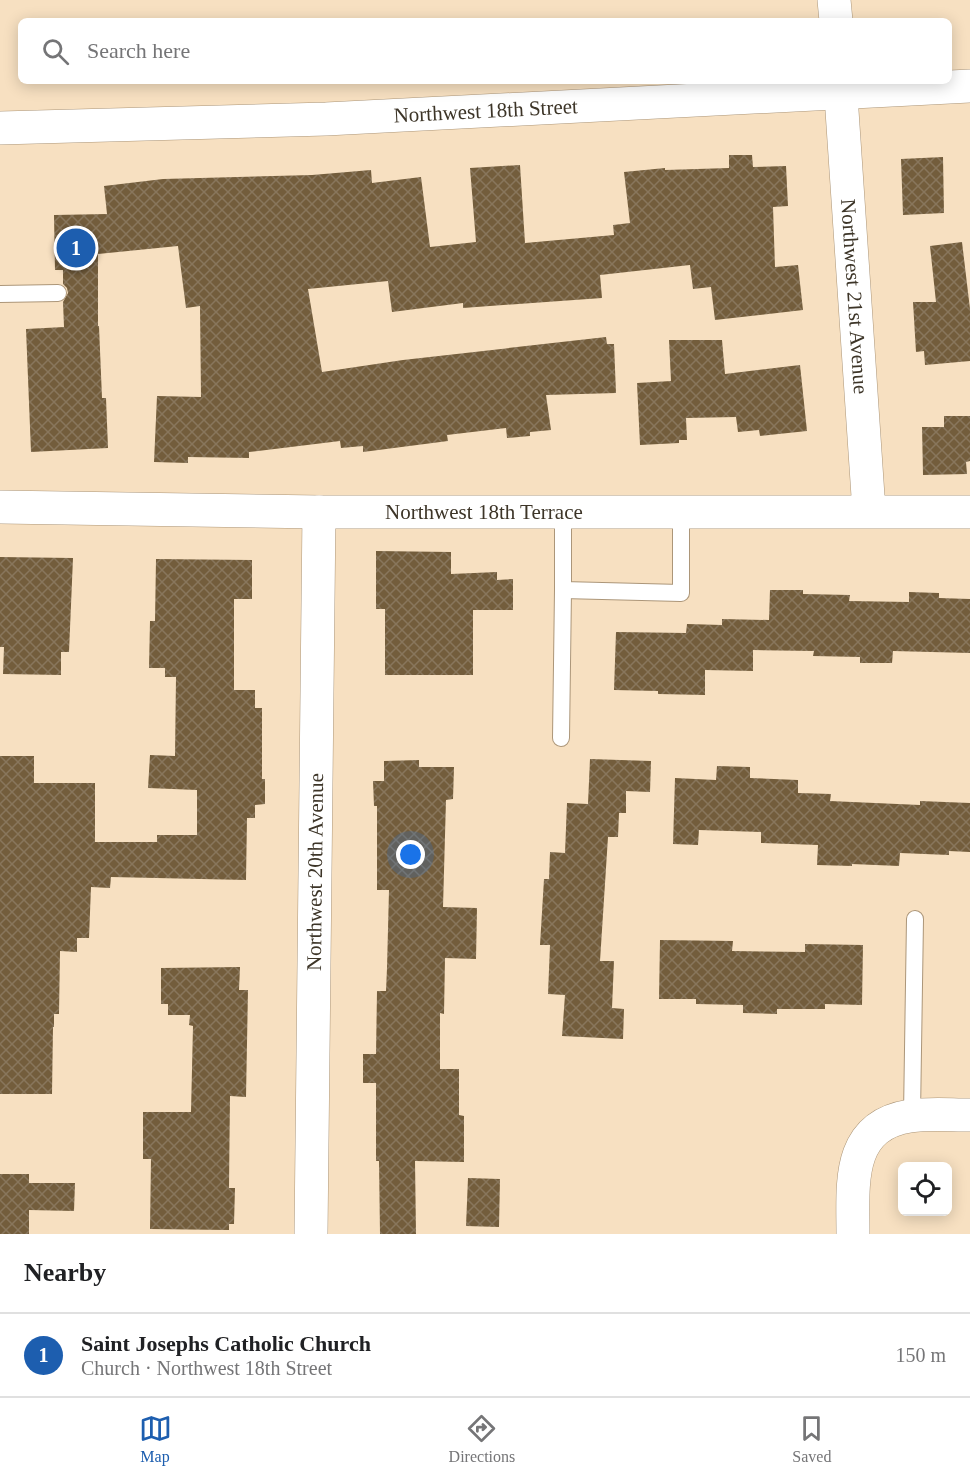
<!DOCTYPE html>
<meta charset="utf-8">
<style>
body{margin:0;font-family:"Times New Roman",serif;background:#f2f2f2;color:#202124}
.controls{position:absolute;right:18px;bottom:18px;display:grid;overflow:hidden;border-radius:9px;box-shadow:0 3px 15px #0003}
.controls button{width:54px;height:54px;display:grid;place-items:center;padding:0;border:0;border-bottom:2px solid #e0e0e0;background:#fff;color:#202124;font:30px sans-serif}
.you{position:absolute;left:411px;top:855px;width:21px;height:21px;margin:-15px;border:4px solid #fff;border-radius:50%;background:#1a73e8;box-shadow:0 0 0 9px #1a73e833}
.badge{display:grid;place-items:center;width:39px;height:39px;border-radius:50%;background:#1d5eaf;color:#fff;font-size:20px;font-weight:700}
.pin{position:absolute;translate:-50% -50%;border:3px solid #fff;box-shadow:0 2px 6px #0006}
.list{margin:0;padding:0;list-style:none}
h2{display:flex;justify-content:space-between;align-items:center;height:78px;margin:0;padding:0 24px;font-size:26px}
h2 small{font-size:20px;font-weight:400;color:#757577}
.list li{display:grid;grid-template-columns:39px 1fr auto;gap:18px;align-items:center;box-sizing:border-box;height:84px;padding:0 24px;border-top:2px solid #e0e0e0}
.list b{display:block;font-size:22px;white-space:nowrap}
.list p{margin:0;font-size:20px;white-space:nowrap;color:#757577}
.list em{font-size:20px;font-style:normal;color:#757577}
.icon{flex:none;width:33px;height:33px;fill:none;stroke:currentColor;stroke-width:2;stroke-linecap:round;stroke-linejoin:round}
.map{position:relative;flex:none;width:970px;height:1234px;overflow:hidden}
.search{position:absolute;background:#fff;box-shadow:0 3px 15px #0003;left:18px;right:18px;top:18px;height:66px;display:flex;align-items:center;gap:15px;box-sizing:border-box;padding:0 21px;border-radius:9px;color:#757577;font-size:22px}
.sheet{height:162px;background:#fff}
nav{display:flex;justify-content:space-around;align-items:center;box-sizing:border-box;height:84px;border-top:2px solid #e0e0e0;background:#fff;font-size:16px;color:#757577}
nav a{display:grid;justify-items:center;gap:3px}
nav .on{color:#1d5eaf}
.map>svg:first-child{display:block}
</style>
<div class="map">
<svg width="970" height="1234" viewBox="0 0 970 1234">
<defs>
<pattern id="building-cross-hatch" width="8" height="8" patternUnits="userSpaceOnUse" patternTransform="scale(1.5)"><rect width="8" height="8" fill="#735d3c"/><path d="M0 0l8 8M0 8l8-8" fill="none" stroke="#88765c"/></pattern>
</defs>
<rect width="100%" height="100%" fill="#f7e0c1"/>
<!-- building -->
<g fill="url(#building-cross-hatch)">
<path d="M 729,155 L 752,155 L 753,167 L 786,166 L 788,206 L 773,207 L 775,267 L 798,265 L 803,310 L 715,320 L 711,287 L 693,289 L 690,265 L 600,275 L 602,298 L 463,308 L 463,303 L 392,312 L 388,281 L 308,289 L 322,372 L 403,360 L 606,337 L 607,344 L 614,344 L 616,393 L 546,395 L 551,430 L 530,432 L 530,436 L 507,438 L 506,428 L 447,435 L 448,441 L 363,452 L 363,446 L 341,448 L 340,441 L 249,452 L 249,458 L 188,457 L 188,463 L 154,462 L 157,396 L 201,397 L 200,306 L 186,308 L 178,246 L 98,254 L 98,326 L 99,326 L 102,398 L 106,398 L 108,448 L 31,452 L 26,329 L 64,327 L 63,302 L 68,293 L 67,288 L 63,284 L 63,270 L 55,270 L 54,215 L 107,214 L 104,186 L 163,179 L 312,175 L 371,170 L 372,183 L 421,177 L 430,247 L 476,242 L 470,168 L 520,165 L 525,243 L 614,235 L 613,225 L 630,223 L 624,172 L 665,168 L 665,170 L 729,168 Z"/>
<path d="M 943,157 L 944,213 L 903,215 L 901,159 Z"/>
<path d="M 962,242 L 970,309 L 970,361 L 925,365 L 924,351 L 916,352 L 913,302 L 936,302 L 930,246 Z"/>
<path d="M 669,340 L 722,340 L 725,374 L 800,365 L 807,431 L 760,436 L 759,430 L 738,432 L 736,417 L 686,418 L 687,440 L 679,440 L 679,443 L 640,445 L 637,383 L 671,381 Z"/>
<path d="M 944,416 L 970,416 L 970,461 L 966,462 L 967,474 L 923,475 L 922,427 L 944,427 Z"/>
<path d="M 376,551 L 451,552 L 451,574 L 497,572 L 497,580 L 513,579 L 513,610 L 473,610 L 473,675 L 385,675 L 385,609 L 376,609 Z"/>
<path d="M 0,557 L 73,558 L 69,652 L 61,652 L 61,675 L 3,674 L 4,647 L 0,647 Z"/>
<path d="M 156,559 L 252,560 L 252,599 L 234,599 L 234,690 L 255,690 L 255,708 L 262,708 L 262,779 L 265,779 L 265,804 L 255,805 L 255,818 L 247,818 L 246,880 L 111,877 L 110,888 L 91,887 L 89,938 L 77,938 L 77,952 L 60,951 L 59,1014 L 54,1014 L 54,1027 L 53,1027 L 52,1094 L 0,1094 L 0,756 L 34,756 L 34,783 L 95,783 L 95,842 L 157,842 L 157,835 L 197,835 L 197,790 L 148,788 L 150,755 L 175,756 L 176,677 L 165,677 L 165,668 L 149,668 L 150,621 L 155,621 Z"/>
<path d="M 770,590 L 803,590 L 803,594 L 850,595 L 849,601 L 909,602 L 909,592 L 939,593 L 939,598 L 970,599 L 970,653 L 893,651 L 892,663 L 860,663 L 860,657 L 813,656 L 814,651 L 753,650 L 753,671 L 705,670 L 705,695 L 658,694 L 658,691 L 614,690 L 616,632 L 686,633 L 687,624 L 722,625 L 722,619 L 769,620 Z"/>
<path d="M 590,759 L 651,761 L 650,792 L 626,791 L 626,813 L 619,813 L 618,837 L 608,837 L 600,961 L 614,961 L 612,1008 L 624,1009 L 623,1039 L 562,1036 L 565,995 L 548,994 L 550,945 L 540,945 L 544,879 L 549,879 L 550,852 L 565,853 L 567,803 L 588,804 Z"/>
<path d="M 419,760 L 419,767 L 454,767 L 453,799 L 446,800 L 443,907 L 477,908 L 476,959 L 445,958 L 444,1014 L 440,1013 L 440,1069 L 459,1069 L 459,1115 L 464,1116 L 464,1162 L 415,1161 L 416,1234 L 380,1234 L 379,1161 L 376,1161 L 376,1083 L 363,1083 L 363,1054 L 376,1054 L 377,991 L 386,991 L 387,968 L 389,890 L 377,890 L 377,806 L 374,806 L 373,781 L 384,781 L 384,761 Z"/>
<path d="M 717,766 L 750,767 L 750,778 L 798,780 L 798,793 L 831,794 L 830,801 L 920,805 L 920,801 L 970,803 L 970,852 L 949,851 L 949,855 L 900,853 L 899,866 L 852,864 L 852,866 L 817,865 L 818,845 L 761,843 L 761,832 L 699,830 L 698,845 L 673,844 L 675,778 L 716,780 Z"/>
<path d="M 660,940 L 733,941 L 732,951 L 805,952 L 805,944 L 863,945 L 862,1005 L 825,1004 L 825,1009 L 777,1009 L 777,1014 L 743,1013 L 743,1005 L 696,1004 L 696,999 L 659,999 Z"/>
<path d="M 240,967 L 239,990 L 248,990 L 246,1097 L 230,1096 L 229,1188 L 235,1188 L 234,1224 L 229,1224 L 229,1230 L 150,1229 L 151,1159 L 143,1159 L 143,1112 L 191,1112 L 193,1026 L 189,1025 L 190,1015 L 168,1015 L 168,1004 L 161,1004 L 161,968 Z"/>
<path d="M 0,1174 L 29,1174 L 29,1183 L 75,1183 L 74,1211 L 29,1210 L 29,1234 L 0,1234 Z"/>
<path d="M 468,1178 L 500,1179 L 499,1227 L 466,1226 Z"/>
</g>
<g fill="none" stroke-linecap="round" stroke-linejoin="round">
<defs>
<g id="service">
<path d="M 0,294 L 58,293"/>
<path d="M 563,511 L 563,590 L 681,593 L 681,512"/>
<path d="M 561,738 L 563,590"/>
<path d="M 912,1115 L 915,919"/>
</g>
<g id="minor">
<path d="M 834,0 L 836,21"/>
<path id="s1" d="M 840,81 L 869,511"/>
<path id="s2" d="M 0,128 L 326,119 L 970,86"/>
<path id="s3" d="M 0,507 L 319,512 L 970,512"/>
<path id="s4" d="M 311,1234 L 319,512"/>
<path d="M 853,1234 C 853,1184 846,1126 910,1116 C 929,1113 950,1115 970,1115"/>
</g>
</defs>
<!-- service casing -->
<use href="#service" stroke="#ac9679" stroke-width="18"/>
<!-- minor casing -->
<use href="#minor" stroke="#ac9679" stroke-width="34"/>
<!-- service -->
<use href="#service" stroke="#fff" stroke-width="16"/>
<!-- minor -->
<use href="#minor" stroke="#fff" stroke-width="33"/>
</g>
<g text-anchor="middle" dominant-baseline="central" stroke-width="6" stroke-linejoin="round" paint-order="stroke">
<!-- street labels -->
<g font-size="21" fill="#3d3528" stroke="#fff">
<text stroke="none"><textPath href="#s2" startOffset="486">Northwest 18th Street</textPath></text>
<text stroke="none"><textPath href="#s1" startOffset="216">Northwest 21st Avenue</textPath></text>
<text stroke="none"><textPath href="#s3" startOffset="484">Northwest 18th Terrace</textPath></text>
<text stroke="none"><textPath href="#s4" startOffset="362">Northwest 20th Avenue</textPath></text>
</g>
</g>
</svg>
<div class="controls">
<button><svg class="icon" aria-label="locate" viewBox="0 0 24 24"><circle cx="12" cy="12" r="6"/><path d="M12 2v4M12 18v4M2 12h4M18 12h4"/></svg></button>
</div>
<div class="you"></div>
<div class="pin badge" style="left:76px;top:248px">1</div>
<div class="search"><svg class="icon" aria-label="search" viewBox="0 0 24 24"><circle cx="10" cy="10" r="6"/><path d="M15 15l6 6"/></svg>Search here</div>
</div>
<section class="sheet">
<h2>Nearby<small></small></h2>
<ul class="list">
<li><span class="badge">1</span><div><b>Saint Josephs Catholic Church</b><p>Church · Northwest 18th Street</p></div><em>150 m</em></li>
</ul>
</section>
<nav>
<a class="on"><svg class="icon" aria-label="map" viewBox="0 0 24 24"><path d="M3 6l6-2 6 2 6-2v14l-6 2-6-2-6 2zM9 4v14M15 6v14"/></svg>Map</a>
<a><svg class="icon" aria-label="directions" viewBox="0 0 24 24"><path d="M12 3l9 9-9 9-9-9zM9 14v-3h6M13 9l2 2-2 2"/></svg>Directions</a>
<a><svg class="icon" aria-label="saved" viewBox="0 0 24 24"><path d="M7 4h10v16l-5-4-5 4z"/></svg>Saved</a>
</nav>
